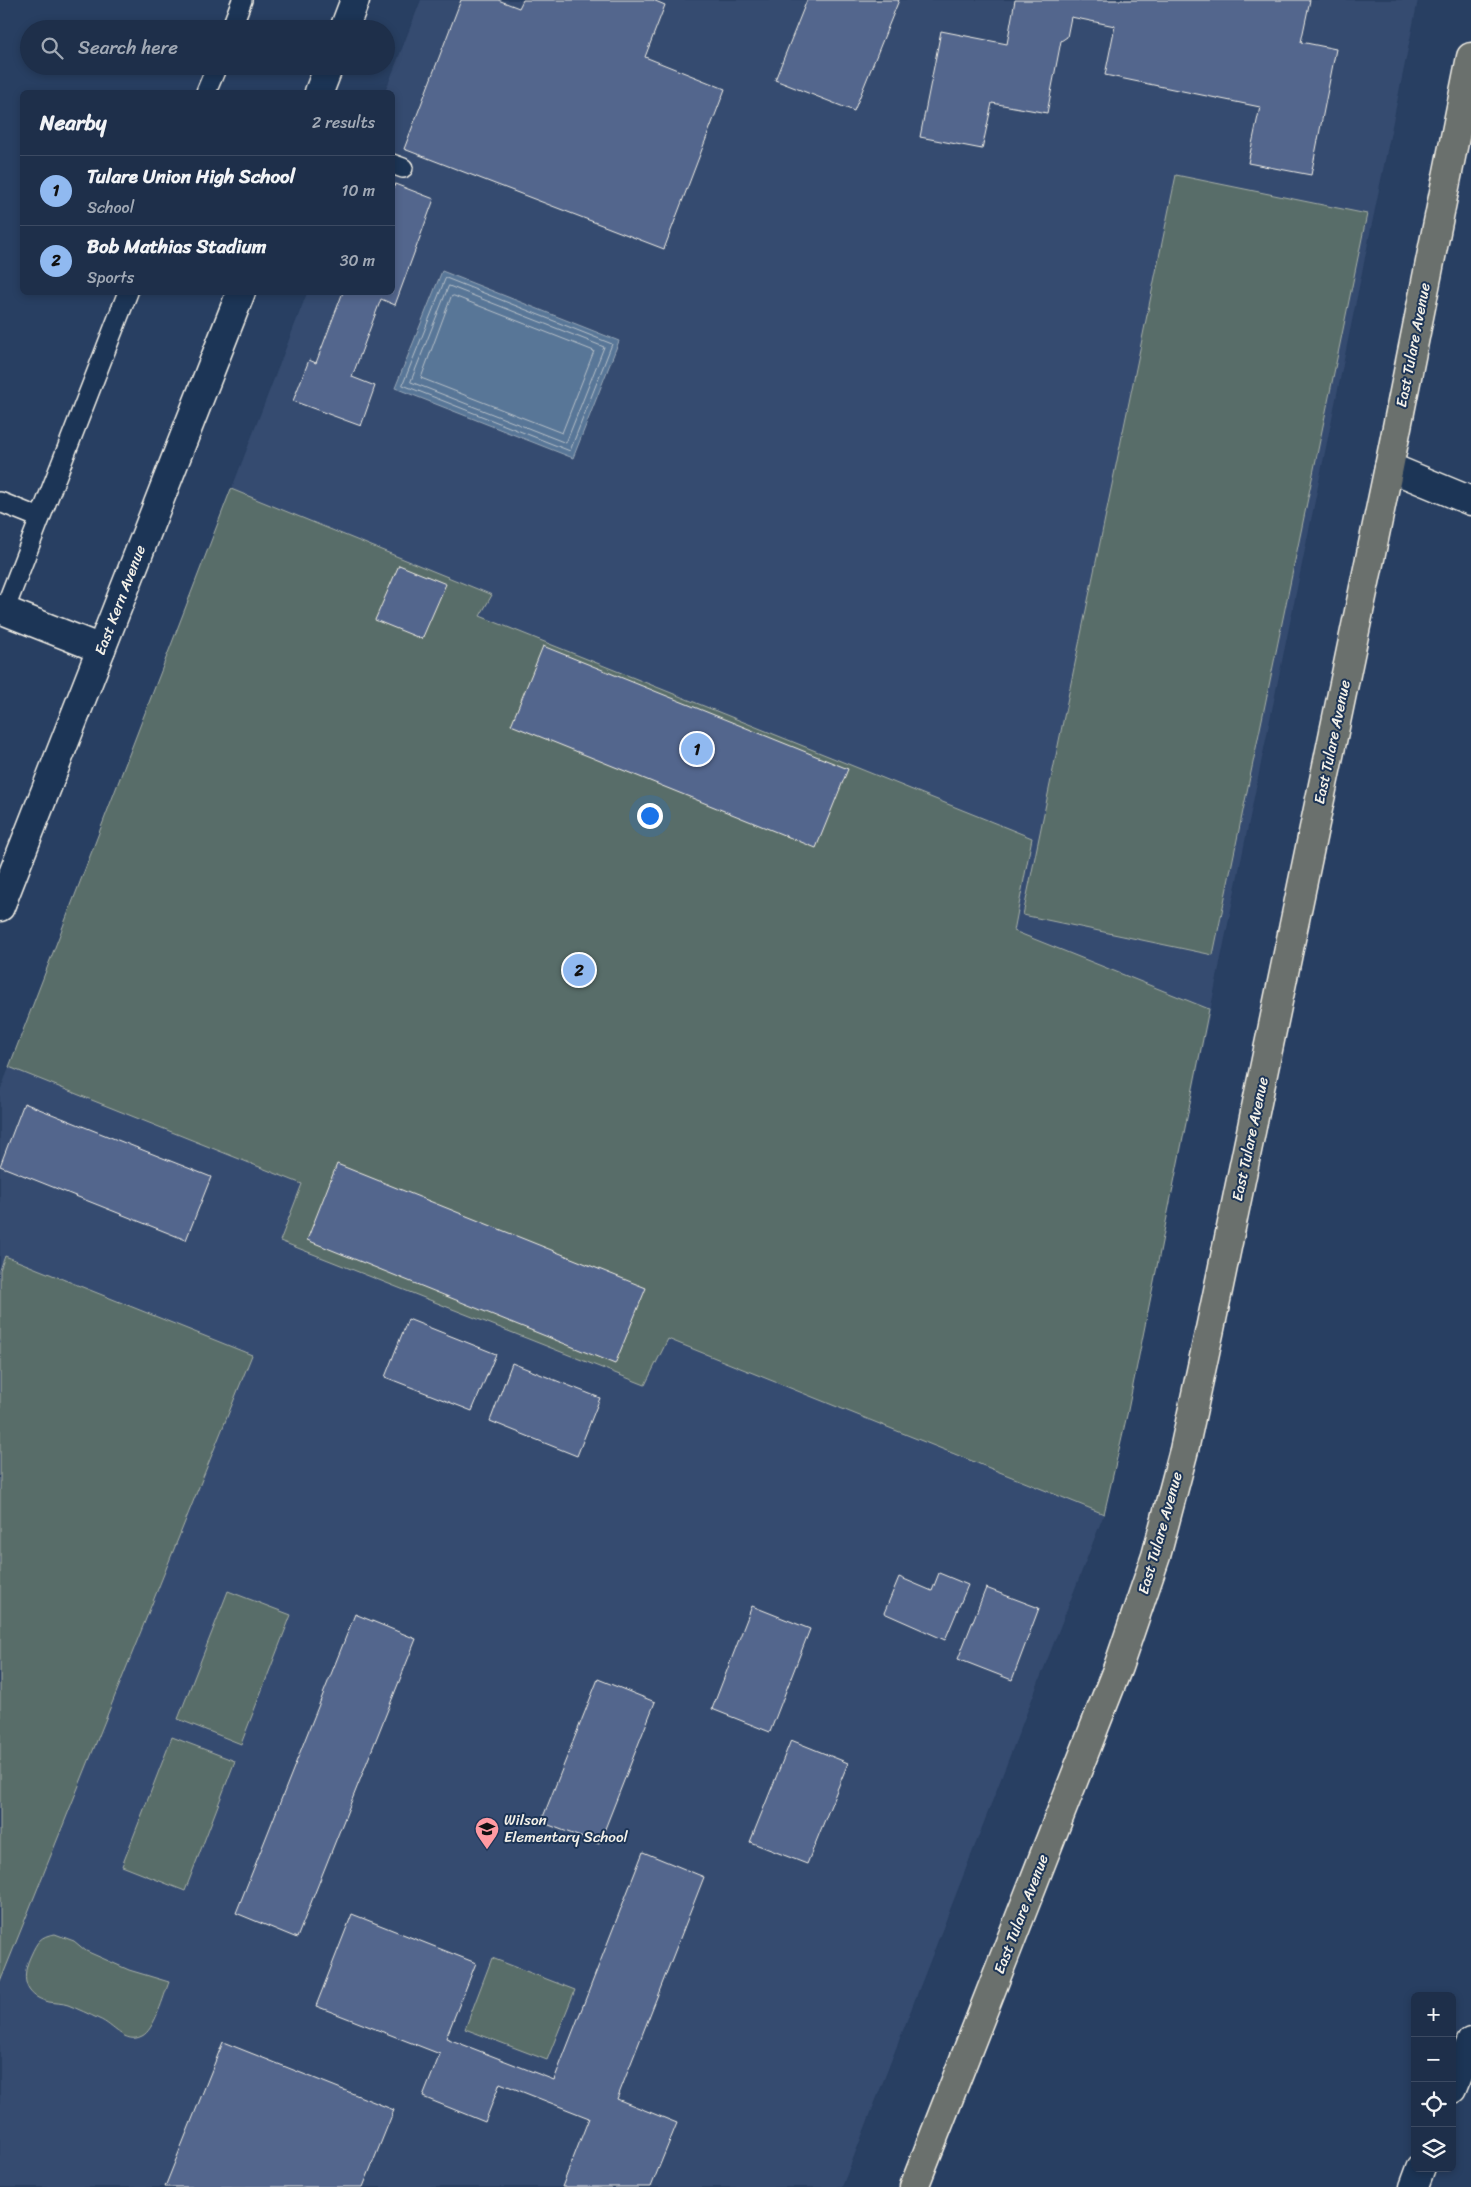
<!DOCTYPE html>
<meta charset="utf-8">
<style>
body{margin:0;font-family:Sriracha,sans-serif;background:#2b3b54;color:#f1f3f6}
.controls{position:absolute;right:15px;bottom:15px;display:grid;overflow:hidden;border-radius:8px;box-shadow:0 2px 8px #0003}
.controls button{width:45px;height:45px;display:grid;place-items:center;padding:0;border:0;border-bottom:1px solid #3c4a62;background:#1e2f4a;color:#f1f3f6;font:25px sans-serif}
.you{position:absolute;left:649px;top:815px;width:18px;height:18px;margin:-12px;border:4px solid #fff;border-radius:50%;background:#1a73e8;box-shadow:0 0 0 8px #1a73e833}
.badge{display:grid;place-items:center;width:32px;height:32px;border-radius:50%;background:#90b9f0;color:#111;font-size:16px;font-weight:700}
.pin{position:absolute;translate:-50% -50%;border:2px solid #fff;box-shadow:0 1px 5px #0006}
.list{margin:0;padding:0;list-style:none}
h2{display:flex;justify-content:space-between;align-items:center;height:65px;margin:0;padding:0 20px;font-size:21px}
h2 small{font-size:16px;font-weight:400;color:#a1a9b5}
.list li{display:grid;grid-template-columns:32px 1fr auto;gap:15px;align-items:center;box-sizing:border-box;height:70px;padding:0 20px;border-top:1px solid #3c4a62}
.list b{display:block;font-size:19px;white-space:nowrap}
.list p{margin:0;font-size:16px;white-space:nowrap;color:#a1a9b5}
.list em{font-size:16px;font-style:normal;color:#a1a9b5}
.icon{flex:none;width:28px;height:28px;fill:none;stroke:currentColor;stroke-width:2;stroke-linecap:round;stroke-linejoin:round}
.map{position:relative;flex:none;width:1471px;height:2187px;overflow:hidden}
.search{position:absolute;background:#1e2f4a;box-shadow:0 2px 8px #0003;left:20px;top:20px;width:375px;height:55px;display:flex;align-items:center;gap:12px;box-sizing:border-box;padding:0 18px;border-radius:28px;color:#a1a9b5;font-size:19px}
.panel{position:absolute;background:#1e2f4a;box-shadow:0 2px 8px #0003;left:20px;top:90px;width:375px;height:205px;border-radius:8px}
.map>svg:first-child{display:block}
</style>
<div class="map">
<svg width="1471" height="2187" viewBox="0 0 1471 2187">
<rect width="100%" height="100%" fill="#283f62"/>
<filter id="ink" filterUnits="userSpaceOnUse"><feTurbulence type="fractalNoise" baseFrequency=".02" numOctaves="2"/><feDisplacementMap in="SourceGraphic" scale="10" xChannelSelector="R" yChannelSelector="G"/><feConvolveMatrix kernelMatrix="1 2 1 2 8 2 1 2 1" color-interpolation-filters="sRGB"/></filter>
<g filter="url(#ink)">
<!-- built -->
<path fill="#354b6f" d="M 421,0 L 1418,0 L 1127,1415 L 1104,1514 L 842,2187 L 0,2187 L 0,1091 L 307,293 L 392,292 L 392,92 L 385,92 Z"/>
<!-- green -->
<g fill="#596d69" stroke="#a6afa8">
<path d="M 1176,175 L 1367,214 L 1213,955 L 1023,915 Z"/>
<path d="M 231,489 L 492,595 L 480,616 L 1032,838 L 1014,931 L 1209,1009 L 1127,1415 L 1104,1514 L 668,1339 L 645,1385 L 280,1241 L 302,1184 L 9,1067 Z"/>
<path d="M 5,1256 L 252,1355 L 0,1982 L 0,1270 Z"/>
<path d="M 228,1591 L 291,1615 L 241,1744 L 178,1719 Z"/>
<path d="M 172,1737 L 235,1761 L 185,1891 L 122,1866 Z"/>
<path d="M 55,1934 L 74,1941 L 86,1951 L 129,1970 L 169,1982 C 164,1995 154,2031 142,2036 C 125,2045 114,2025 99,2019 C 89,2014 78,2009 68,2005 C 62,2003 55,2003 49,2002 C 23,1996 21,1976 31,1955 C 37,1942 40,1936 55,1934 Z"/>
<path d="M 492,1958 L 575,1990 L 547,2060 L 465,2029 Z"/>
</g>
<!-- water -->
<path fill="#597697" stroke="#97a7b7" d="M 442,271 L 619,341 L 573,458 L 395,388 Z"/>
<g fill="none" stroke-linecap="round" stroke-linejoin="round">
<!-- shore -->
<g stroke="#b6c0c8" stroke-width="1">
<path d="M 446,278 L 612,344 L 570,451 L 403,385 Z"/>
<path d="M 449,286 L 604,347 L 566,443 L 411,382 Z"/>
<path d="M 454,296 L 594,351 L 562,433 L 421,378 L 451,297 Z"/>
</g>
</g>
<!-- building -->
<g fill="#52668d" stroke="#f4f1e8">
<path d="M 461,0 L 498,0 L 519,8 L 523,0 L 653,0 L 665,5 L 645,57 L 725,89 L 664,249 L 404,149 Z"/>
<path d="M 807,0 L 899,0 L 854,111 L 775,80 Z"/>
<path d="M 1015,0 L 1310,0 L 1301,42 L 1336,49 L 1311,175 L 1248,163 L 1260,107 L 1105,75 L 1115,26 L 1071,17 L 1067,37 L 1061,41 L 1047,113 L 992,103 L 982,149 L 920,137 L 941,31 L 1007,44 Z"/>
<path d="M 395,184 L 434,199 L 395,305 L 381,299 L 352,377 L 375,386 L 361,426 L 293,401 L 309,360 L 316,363 L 343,292 L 392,292 L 392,192 Z"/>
<path d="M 399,565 L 446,584 L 422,639 L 375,620 Z"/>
<path d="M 543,646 L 848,769 L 816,848 L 511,725 Z"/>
<path d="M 24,1103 L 211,1177 L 186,1240 L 0,1166 Z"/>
<path d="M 337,1164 L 646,1288 L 615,1364 L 307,1240 Z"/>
<path d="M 408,1319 L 496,1354 L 472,1411 L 385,1377 Z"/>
<path d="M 512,1363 L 600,1398 L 577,1456 L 490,1421 Z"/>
<path d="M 939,1573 L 968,1585 L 945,1640 L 884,1613 L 899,1577 L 932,1591 Z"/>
<path d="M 986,1588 L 1039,1608 L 1012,1680 L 958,1659 Z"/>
<path d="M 752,1606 L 810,1629 L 770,1732 L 712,1709 Z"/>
<path d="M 355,1614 L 416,1639 L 297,1938 L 236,1913 Z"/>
<path d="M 598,1679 L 655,1702 L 599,1844 L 541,1822 Z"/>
<path d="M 791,1740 L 848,1763 L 807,1864 L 750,1842 Z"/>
<path d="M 643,1852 L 704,1877 L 617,2099 L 677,2123 L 651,2187 L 562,2187 L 589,2118 L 500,2083 L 485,2122 L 423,2097 L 440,2054 L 316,2006 L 352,1914 L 476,1963 L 446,2038 L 554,2080 Z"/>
<path d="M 223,2042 L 394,2110 L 363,2187 L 165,2187 Z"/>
</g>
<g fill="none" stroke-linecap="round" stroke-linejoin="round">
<defs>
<g id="service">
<path d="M 231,29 L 242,0"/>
<path d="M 206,92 L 217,66"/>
<path d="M 392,164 L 403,168"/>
<path d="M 0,502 L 40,518"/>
<path d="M 4,611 L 128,292"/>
</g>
<g id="minor">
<path d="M 344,29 L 355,0"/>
<path d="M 319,92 L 329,66"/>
<path d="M 1389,467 L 1471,501"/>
<path d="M 0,609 L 101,649"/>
<path d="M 0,907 L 241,292"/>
<path d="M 1452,2089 L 1471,2042"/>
<path d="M 1414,2187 L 1421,2168"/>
</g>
<path id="primary" d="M 914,2187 L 1118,1667 L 1156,1556 L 1184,1450 L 1210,1329 L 1389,467 L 1471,57"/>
</defs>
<!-- service casing -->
<use href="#service" stroke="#f4f1e8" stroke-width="22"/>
<!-- minor casing -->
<use href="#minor" stroke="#f4f1e8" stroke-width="31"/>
<!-- primary casing -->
<use href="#primary" stroke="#f4f1e8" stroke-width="31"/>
<!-- service -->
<use href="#service" stroke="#1d3557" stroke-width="19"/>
<!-- minor -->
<use href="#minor" stroke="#1d3557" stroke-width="28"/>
<!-- primary -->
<use href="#primary" stroke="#6b706d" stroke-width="28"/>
</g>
</g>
<!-- icons -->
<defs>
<symbol id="school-pin" viewBox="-11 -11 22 30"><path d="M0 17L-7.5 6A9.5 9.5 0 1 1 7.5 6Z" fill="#ff9aa2" stroke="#1d3557"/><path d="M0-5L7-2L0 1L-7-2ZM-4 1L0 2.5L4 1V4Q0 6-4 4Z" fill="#111"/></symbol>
</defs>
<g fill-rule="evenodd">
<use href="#school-pin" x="473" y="1815" width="28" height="38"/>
</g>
<g text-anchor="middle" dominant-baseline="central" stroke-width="4" stroke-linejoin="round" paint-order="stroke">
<!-- street labels -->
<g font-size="15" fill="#f4f1e8" stroke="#1d3557">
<text transform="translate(1413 345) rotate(-79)">East Tulare Avenue</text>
<text transform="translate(120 600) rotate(-69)">East Kern Avenue</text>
<text transform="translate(1332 742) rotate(-78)">East Tulare Avenue</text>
<text transform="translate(1250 1139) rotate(-78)">East Tulare Avenue</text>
<text transform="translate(1160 1533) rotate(-74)">East Tulare Avenue</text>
<text transform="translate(1021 1914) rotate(-69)">East Tulare Avenue</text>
</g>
<!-- poi labels -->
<g font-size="15" fill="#f4f1e8" stroke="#1d3557" text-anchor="start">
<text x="504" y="1820">Wilson<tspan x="504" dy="17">Elementary School</tspan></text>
</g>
</g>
</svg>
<div class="controls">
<button>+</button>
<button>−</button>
<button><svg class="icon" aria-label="locate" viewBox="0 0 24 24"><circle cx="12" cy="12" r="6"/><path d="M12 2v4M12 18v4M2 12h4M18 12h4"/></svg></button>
<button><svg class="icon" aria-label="layers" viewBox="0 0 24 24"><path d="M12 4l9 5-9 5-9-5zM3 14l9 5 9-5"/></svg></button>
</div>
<div class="you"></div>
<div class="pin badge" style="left:697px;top:749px">1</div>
<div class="pin badge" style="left:579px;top:970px">2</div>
<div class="search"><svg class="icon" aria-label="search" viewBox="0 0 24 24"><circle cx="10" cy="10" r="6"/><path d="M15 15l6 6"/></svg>Search here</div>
<section class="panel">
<h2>Nearby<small>2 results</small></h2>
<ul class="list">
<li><span class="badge">1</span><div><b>Tulare Union High School</b><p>School</p></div><em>10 m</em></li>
<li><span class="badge">2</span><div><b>Bob Mathias Stadium</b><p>Sports</p></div><em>30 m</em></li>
</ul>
</section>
</div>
